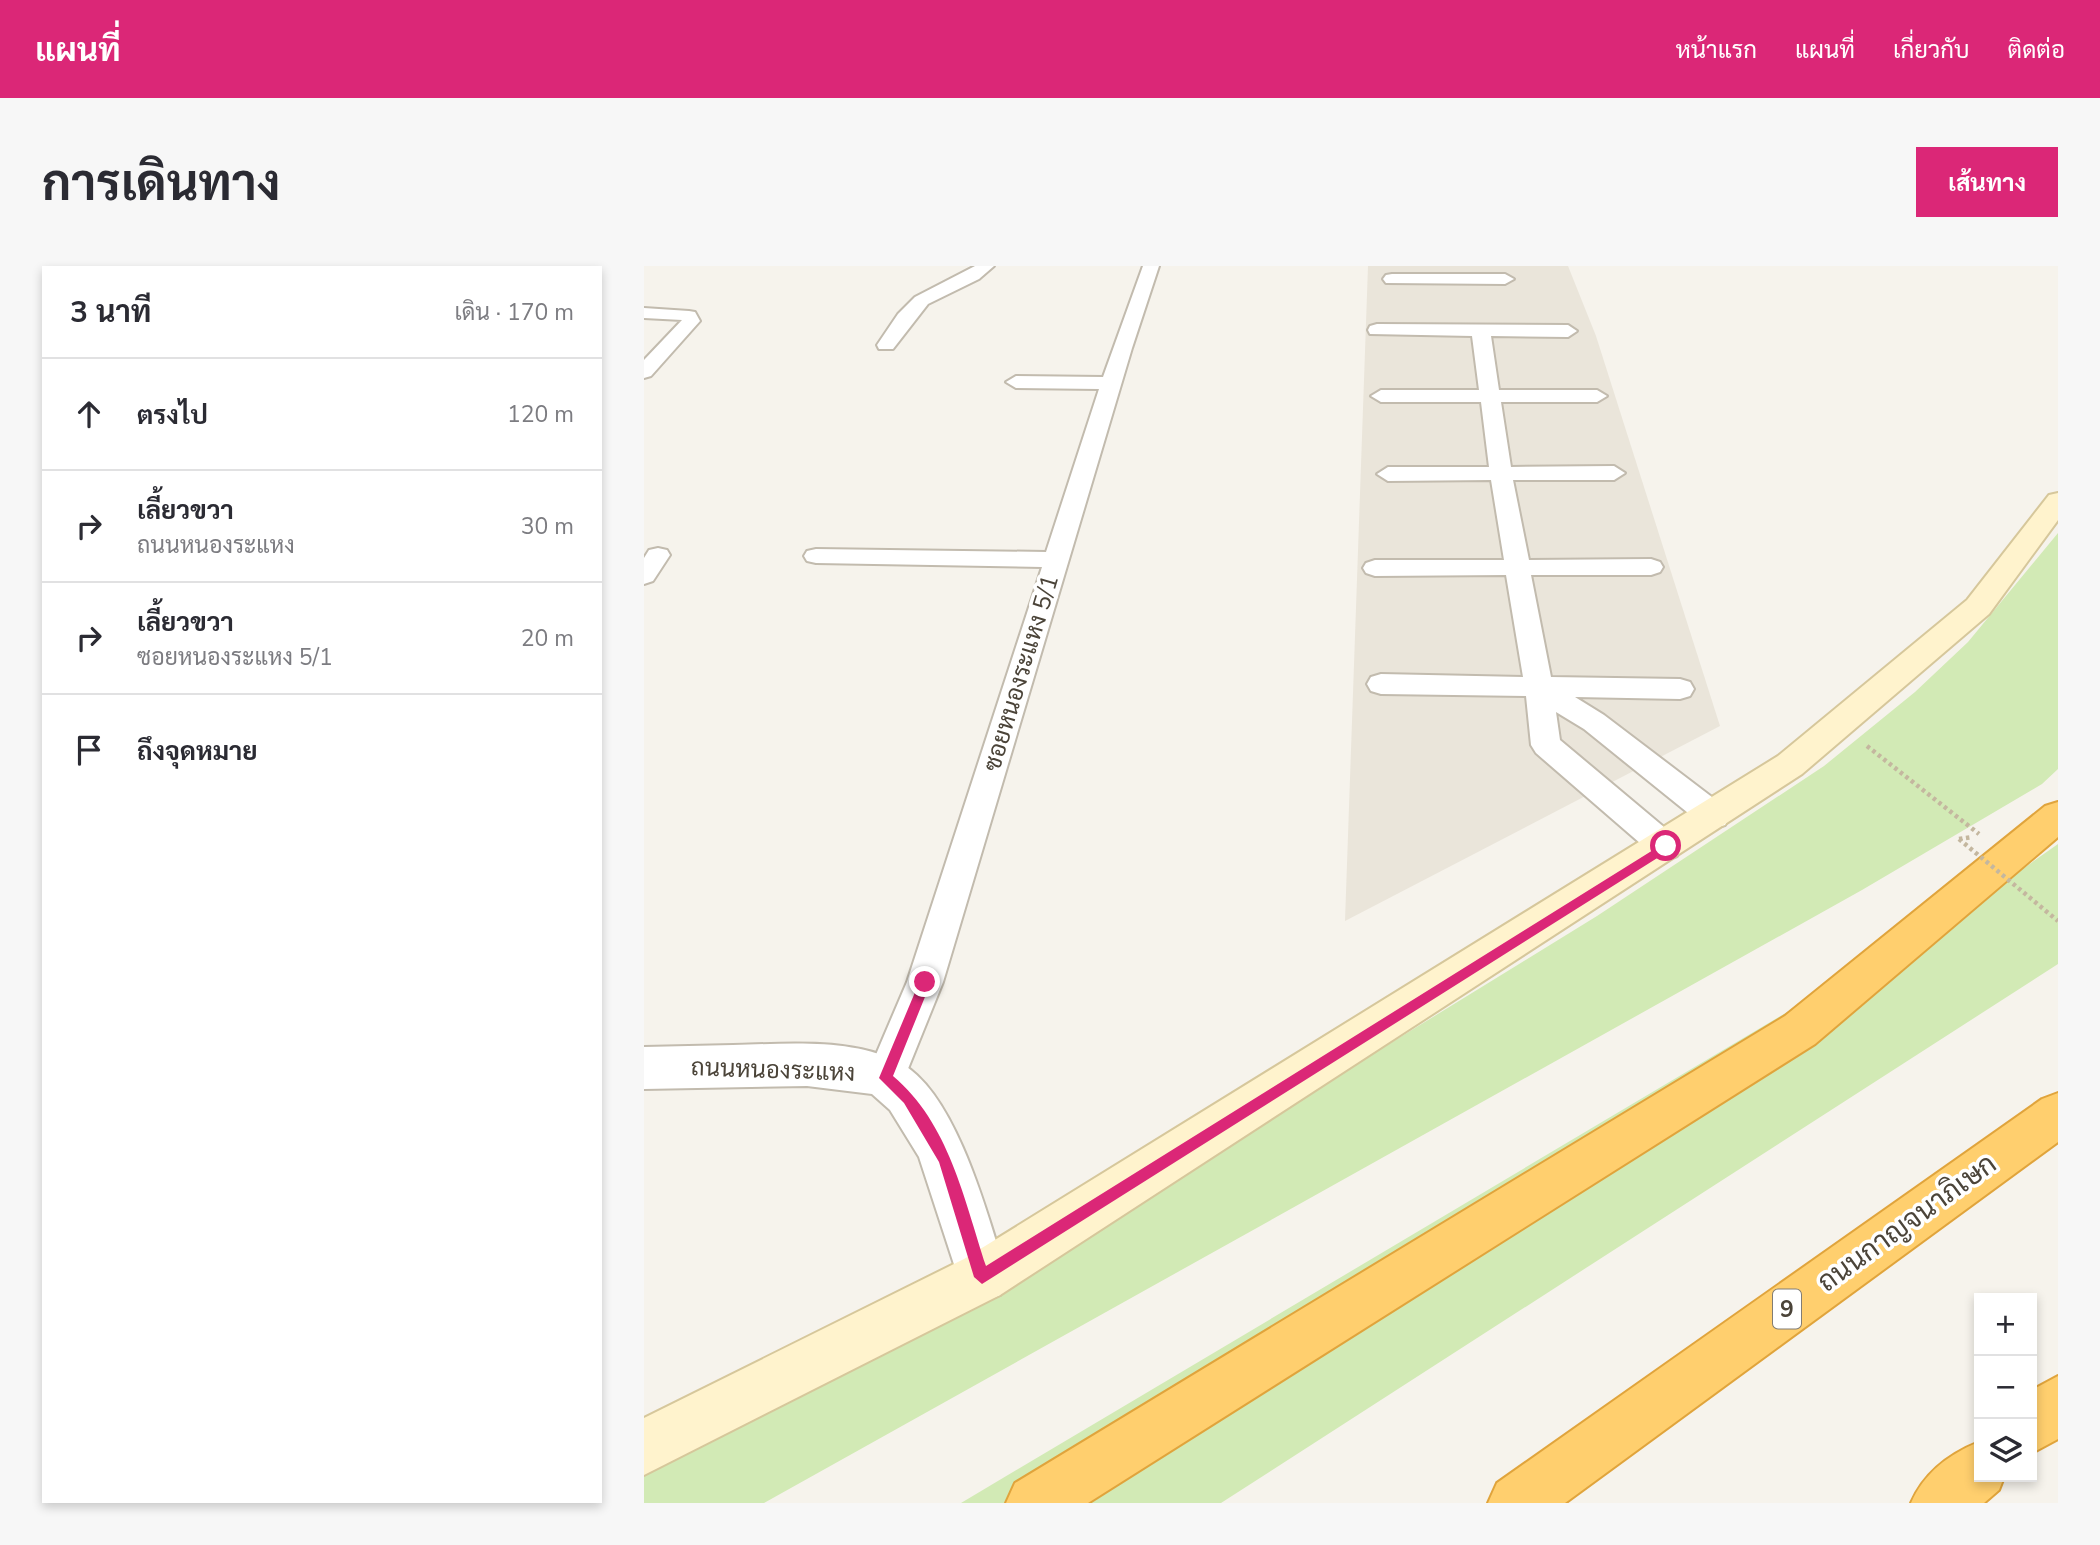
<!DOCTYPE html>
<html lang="th">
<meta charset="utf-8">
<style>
body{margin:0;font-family:"Nunito Sans",Sarabun,sans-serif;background:#f7f7f7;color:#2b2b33}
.controls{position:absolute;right:21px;bottom:21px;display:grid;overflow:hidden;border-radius:0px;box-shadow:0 4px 10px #0003}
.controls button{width:63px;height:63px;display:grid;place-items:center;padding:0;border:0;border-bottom:2px solid #e1e1e2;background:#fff;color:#2b2b33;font:35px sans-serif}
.stop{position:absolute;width:21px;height:21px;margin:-16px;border:5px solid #db2777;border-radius:50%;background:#fff}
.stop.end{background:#db2777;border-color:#fff;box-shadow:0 2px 7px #0008}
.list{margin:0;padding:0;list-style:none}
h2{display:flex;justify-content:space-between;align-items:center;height:91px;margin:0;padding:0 28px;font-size:30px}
h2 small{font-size:23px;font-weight:400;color:#7c7c81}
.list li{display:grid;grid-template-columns:46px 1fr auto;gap:21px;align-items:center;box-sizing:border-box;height:112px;padding:0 28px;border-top:2px solid #e1e1e2}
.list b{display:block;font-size:26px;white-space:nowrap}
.list p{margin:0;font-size:23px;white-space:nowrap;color:#7c7c81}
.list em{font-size:23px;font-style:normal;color:#7c7c81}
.icon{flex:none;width:38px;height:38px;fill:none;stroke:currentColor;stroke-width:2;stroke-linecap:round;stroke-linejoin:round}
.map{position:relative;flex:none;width:1414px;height:1237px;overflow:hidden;border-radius:0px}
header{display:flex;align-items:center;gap:42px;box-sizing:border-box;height:98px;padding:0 35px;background:#db2777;color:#fff}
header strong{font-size:33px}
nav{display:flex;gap:38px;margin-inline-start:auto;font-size:24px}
.intro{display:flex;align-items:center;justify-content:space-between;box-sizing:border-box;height:168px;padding:0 42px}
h1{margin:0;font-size:49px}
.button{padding:18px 32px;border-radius:0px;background:#db2777;color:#fff;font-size:24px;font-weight:700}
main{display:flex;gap:42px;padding:0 42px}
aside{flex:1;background:#fff;border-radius:0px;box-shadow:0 4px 10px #0003}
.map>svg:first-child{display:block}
</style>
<header>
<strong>แผนที่</strong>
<nav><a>หน้าแรก</a><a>แผนที่</a><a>เกี่ยวกับ</a><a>ติดต่อ</a></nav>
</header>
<div class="intro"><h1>การเดินทาง</h1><a class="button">เส้นทาง</a></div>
<main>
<aside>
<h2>3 นาที<small>เดิน · 170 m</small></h2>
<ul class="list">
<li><svg class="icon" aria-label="ahead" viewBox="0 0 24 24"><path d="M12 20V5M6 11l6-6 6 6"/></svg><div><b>ตรงไป</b></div><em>120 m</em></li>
<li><svg class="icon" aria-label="right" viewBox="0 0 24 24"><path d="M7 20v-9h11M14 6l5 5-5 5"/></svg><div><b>เลี้ยวขวา</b><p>ถนนหนองระแหง</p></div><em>30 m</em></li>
<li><svg class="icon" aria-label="right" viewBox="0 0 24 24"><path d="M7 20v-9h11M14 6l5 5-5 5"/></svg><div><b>เลี้ยวขวา</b><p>ซอยหนองระแหง 5/1</p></div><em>20 m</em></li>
<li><svg class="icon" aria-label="arrive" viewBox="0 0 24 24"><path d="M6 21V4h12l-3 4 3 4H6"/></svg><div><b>ถึงจุดหมาย</b></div></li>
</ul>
</aside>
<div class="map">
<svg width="1414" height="1237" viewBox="0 0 1414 1237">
<rect width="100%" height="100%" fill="#f6f3ec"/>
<!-- residential -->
<path fill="#eae5da" d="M 724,0 L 924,0 L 952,70 L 1076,460 L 701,655 Z"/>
<!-- green -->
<g fill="#d2eab5">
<path d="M 1414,267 L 1414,503 L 1398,518 L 1218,624 L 120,1237 L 0,1237 L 0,1184 L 529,911 L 953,650 L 1180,500 L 1271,426 L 1324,376 Z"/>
<path d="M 1414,578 L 1414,698 L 577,1237 L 317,1237 L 1350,623 Z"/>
</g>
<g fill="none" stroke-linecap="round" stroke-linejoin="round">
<defs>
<g id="minor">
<path d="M 331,0 L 350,0 L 335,13 L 284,38 L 249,83 L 235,83 L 233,79 L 254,48 L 271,31 Z"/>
<path d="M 499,0 L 515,0 L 488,82 L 299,716 L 255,825 L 241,830 L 227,825 L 222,812 L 263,716 L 398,301 L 172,297 L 163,295 L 160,290 L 163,285 L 172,283 L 402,286 L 455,123 L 372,122 L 362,116 L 372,110 L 459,111 Z"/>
<path d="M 748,8 L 861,8 L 870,13 L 861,18 L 742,17 L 739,13 L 742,9 Z"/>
<path d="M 0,42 L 45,45 L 51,46 L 56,55 L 7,110 L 0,112 L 0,94 L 38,54 L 0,52 Z"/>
<path d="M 733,58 L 924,59 L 933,65 L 924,71 L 847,70 L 855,124 L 953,124 L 963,130 L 953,136 L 857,136 L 867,201 L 970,200 L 981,207 L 970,214 L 869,214 L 885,294 L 1007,293 L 1016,296 L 1019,301 L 1016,306 L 1007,309 L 887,309 L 907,411 L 1036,413 L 1046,416 L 1050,423 L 1046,430 L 1036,433 L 931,431 L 960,449 L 1081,541 L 1086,550 L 1081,559 L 1070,562 L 1059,559 L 940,463 L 912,446 L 916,474 L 1033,572 L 1038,581 L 1033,590 L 1022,594 L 1011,590 L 892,487 L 887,479 L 882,430 L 737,428 L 727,425 L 723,418 L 727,411 L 737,408 L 879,411 L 862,309 L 731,310 L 722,307 L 719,302 L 722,297 L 731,294 L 860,294 L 847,214 L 744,215 L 733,208 L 744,201 L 845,201 L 837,136 L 737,136 L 727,130 L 737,124 L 835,124 L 828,70 L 726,68 L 724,64 L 726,60 Z"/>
<path d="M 14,282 L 23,284 L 26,289 L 9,315 L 0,318 L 0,292 L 5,284 Z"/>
</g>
<path id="tertiary" d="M 89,779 C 142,778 210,771 258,798 C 313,829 345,953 363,1011 L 356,1029 L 338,1036 L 320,1029 L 275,891 L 246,844 L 228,828 L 163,820 L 0,823 L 0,781 Z"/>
<path id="secondary" d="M 1414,227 L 1414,254 L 1345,348 L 1158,508 L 356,1029 L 0,1209 L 0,1152 L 320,993 L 1134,490 L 1323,334 L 1405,229 Z"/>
<g id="motorway">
<path d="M 1414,536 L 1414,571 L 1171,778 L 444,1237 L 362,1237 L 371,1217 L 1141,750 L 1401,540 Z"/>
<path d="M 1414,827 L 1414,876 L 921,1237 L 844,1237 L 853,1217 L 1398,833 Z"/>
<path d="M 1414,1110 L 1414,1173 L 1388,1187 L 1388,1124 Z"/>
<path d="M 1335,1176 L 1335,1211 L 1360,1211 L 1355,1224 L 1340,1237 L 1267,1237 C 1280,1207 1305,1188 1335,1176 Z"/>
</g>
</defs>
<!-- minor casing -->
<use href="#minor" stroke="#c2bbae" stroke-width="4"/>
<!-- tertiary casing -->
<use href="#tertiary" stroke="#c2bbae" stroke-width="4"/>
<!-- secondary casing -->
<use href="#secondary" stroke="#d6c79b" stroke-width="4"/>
<!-- motorway casing -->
<use href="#motorway" stroke="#e0a43c" stroke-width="4"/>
<!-- path -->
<g stroke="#c4b79f" stroke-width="4.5" stroke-dasharray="3.5 3.5" stroke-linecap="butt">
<path d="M 1223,480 L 1335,568"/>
<path d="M 1315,573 L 1328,571"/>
</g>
<!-- minor -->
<use href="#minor" fill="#fff" fill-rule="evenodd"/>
<!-- tertiary -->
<use href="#tertiary" fill="#fff" fill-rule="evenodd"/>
<!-- secondary -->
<use href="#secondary" fill="#fff3cd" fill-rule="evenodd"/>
<!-- motorway -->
<use href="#motorway" fill="#ffcf6e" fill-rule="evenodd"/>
<!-- path-bridge -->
<path stroke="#c4b79f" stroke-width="4.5" stroke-dasharray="3.5 3.5" stroke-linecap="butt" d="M 1315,573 L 1414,655"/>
</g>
<!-- route -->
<path fill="#db2777" d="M 1022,576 L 1026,577 L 1026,584 L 338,1018 L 330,1011 L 295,896 L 260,837 L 235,812 L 277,712 L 286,712 L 287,716 L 249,810 C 305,857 320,933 342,1000 Z"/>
<g text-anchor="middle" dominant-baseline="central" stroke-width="7" stroke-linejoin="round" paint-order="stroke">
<!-- shield labels -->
<rect fill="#fff" stroke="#817c74" stroke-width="2" x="1129" y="1023.5" width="28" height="39" rx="5"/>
<g font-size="23" font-weight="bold" fill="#4b4439">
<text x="1143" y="1043">9</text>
</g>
<!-- street labels -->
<g font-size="24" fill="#4b4439" stroke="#fff">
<text transform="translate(377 407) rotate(-73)">ซอยหนองระแหง 5/1</text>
<text transform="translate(129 804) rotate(2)">ถนนหนองระแหง</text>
</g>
<!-- near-street labels -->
<g font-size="28" fill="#4b4439" stroke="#fff">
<text transform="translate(1263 957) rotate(-36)">ถนนกาญจนาภิเษก</text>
</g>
</g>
</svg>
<div class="controls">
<button>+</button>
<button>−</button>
<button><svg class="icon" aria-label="layers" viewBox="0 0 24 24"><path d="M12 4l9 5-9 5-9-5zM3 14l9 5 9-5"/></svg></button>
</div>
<div class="stop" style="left:1022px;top:580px"></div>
<div class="stop end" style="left:281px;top:716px"></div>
</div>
</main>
